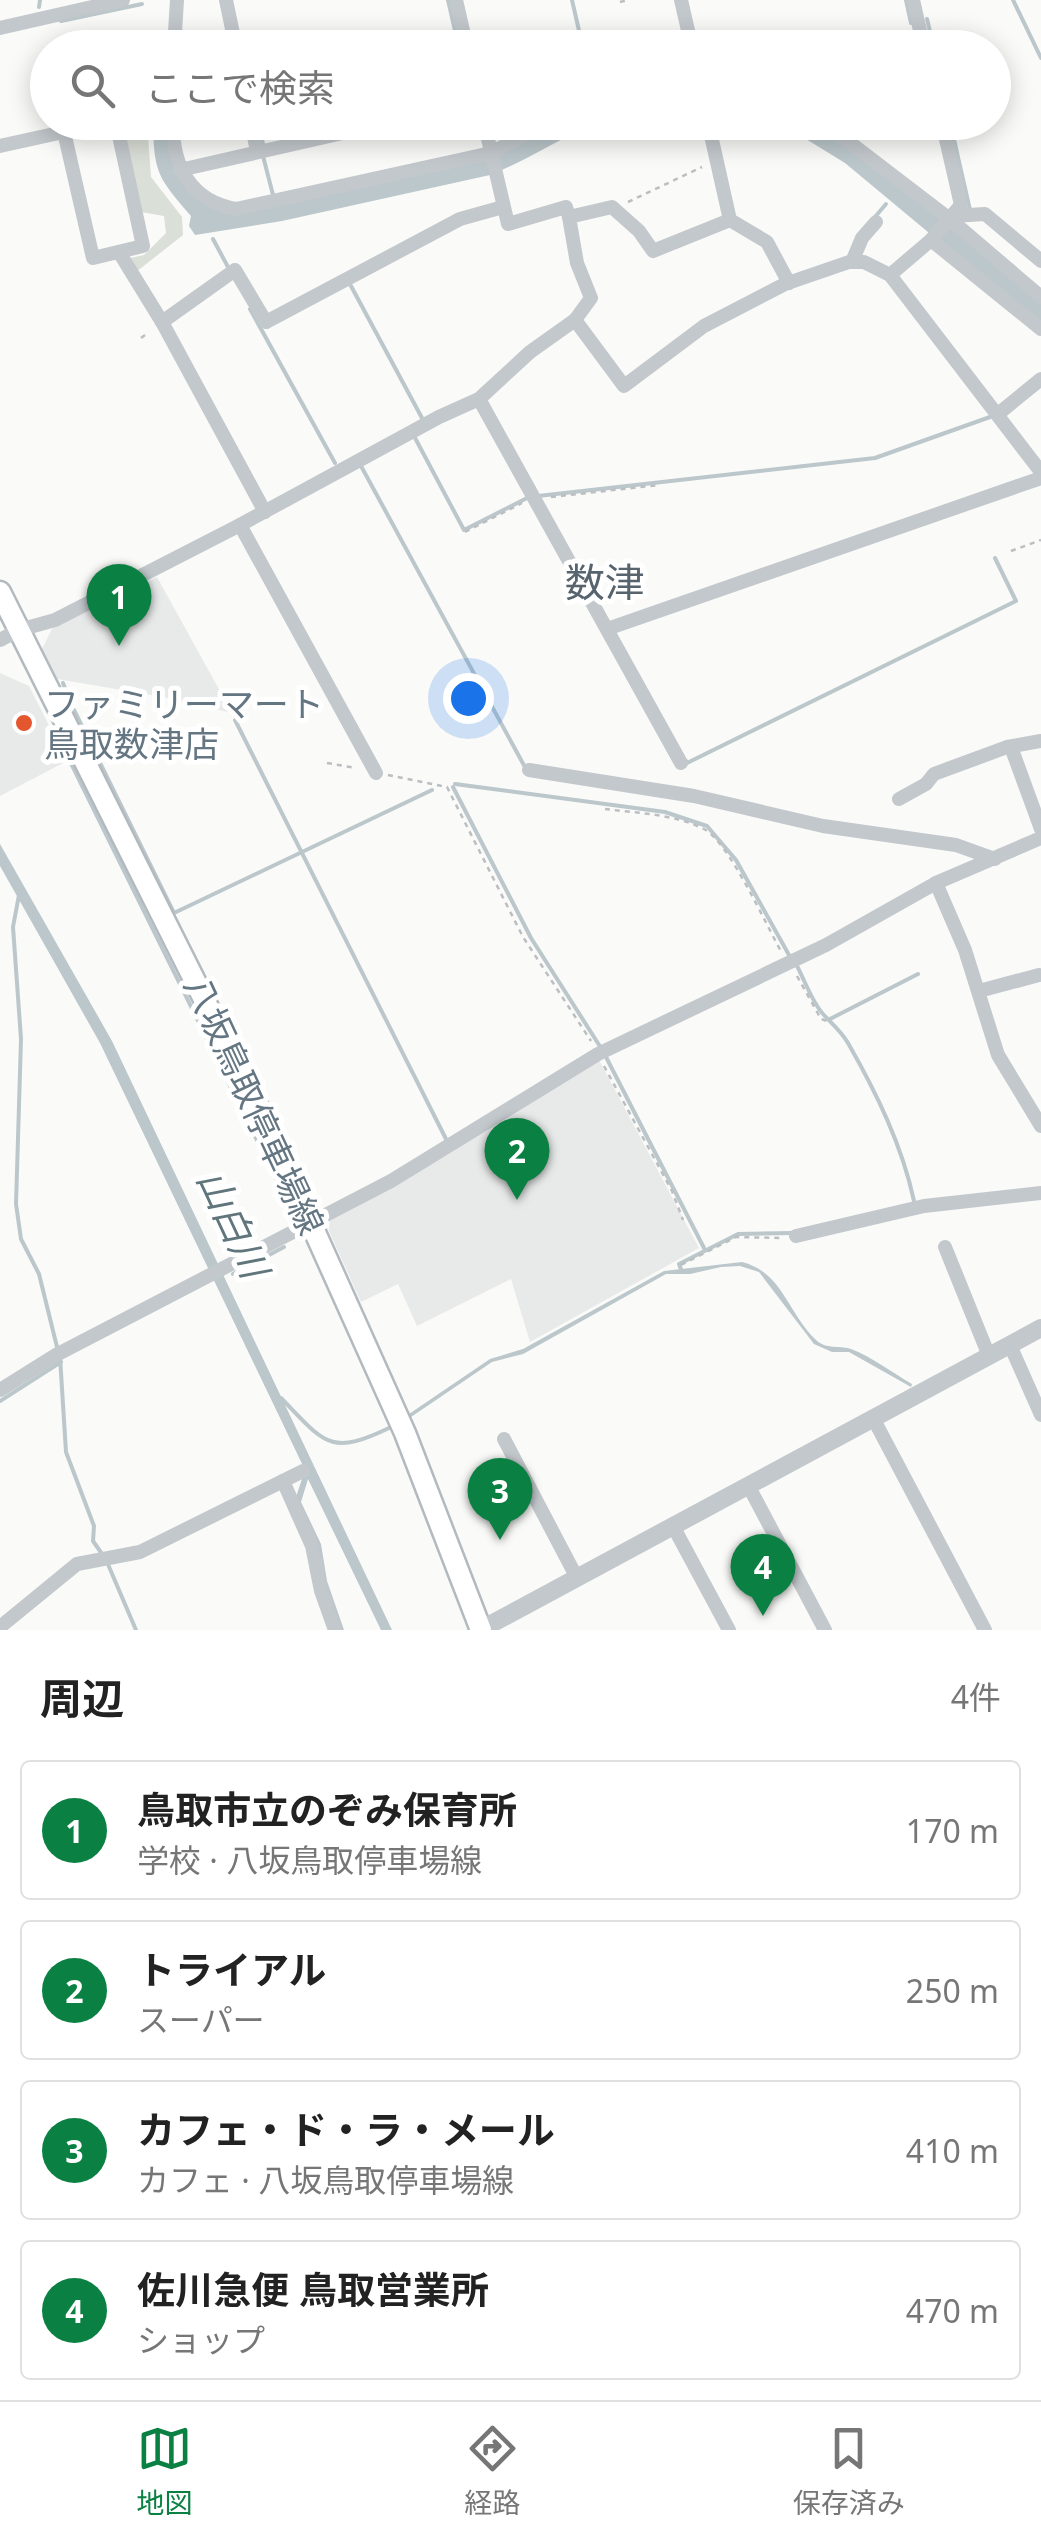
<!DOCTYPE html>
<html lang="ja">
<meta charset="utf-8">
<style>
body{margin:0;font-family:"Noto Sans","Noto Sans JP",sans-serif;background:#f6f6f6;color:#222}
.you{position:absolute;left:468px;top:698px;width:35px;height:35px;margin:-25px;border:8px solid #fff;border-radius:50%;background:#1a73e8;box-shadow:0 0 0 15px #1a73e833}
.badge{display:grid;place-items:center;width:65px;height:65px;border-radius:50%;background:#0b8043;color:#fff;font-size:32px;font-weight:700}
.pin{position:absolute;translate:-50% -82px;filter:drop-shadow(0 2px 5px #0008)}
.pin::after{content:'';position:absolute;top:52px;width:35px;height:30px;background:inherit;clip-path:polygon(0 0,100% 0,50% 100%)}
.list{margin:0;padding:0;list-style:none}
h2{display:flex;justify-content:space-between;align-items:center;height:130px;margin:0;padding:0 40px;font-size:42px}
h2 small{font-size:32px;font-weight:400;color:#767676}
.list li{display:grid;grid-template-columns:65px 1fr auto;gap:30px;align-items:center;box-sizing:border-box;height:140px;margin:0 20px 20px;padding:0 20px;border:2px solid #e0e0e0;border-radius:10px}
.list b{display:block;font-size:38px;white-space:nowrap}
.list p{margin:0;font-size:32px;white-space:nowrap;color:#767676}
.list em{font-size:32px;font-style:normal;color:#767676}
.icon{flex:none;width:55px;height:55px;fill:none;stroke:currentColor;stroke-width:2;stroke-linecap:round;stroke-linejoin:round}
.map{position:relative;flex:none;width:1041px;height:1630px;overflow:hidden}
.search{position:absolute;background:#fff;box-shadow:0 5px 25px #0003;left:30px;right:30px;top:30px;height:110px;display:flex;align-items:center;gap:25px;box-sizing:border-box;padding:0 35px;border-radius:55px;color:#767676;font-size:38px}
.sheet{height:770px;background:#fff}
nav{display:flex;justify-content:space-around;align-items:center;box-sizing:border-box;height:140px;border-top:2px solid #e0e0e0;background:#fff;font-size:28px;color:#767676}
nav a{display:grid;justify-items:center;gap:5px}
nav .on{color:#0b8043}
.map>svg:first-child{display:block}
</style>
<div class="map">
<svg width="1041" height="1630" viewBox="0 0 1041 1630">
<rect width="100%" height="100%" fill="#fafaf8"/>
<!-- built -->
<g fill="#e8e9e9">
<path d="M 157,577 L 232,713 L 163,697 L 57,679 L 42,649 L 54,625 Z"/>
<path d="M 0,673 L 29,686 L 67,761 L 0,796 Z"/>
<path d="M 598,1058 L 699,1248 L 530,1342 L 511,1279 L 417,1326 L 398,1284 L 361,1302 L 329,1231 L 330,1216 Z"/>
</g>
<!-- green -->
<path fill="#dadfd7" d="M 122,123 L 147,123 L 151,177 L 182,217 L 183,235 L 136,272 L 126,259 L 144,255 L 166,233 L 164,216 L 141,212 Z"/>
<!-- water -->
<g fill="#bbc7cb">
<path d="M 153,123 L 169,123 L 169,151 L 223,210 L 504,152 L 557,123 L 599,123 C 561,137 528,160 490,175 L 282,221 L 195,235 L 189,226 L 191,216 C 159,178 154,175 153,123 Z"/>
<path d="M 769,123 L 816,123 L 831,131 L 1041,302 L 1041,326 L 845,163 L 788,128 Z"/>
<path d="M 0,844 L 112,1041 L 392,1630 L 381,1630 L 308,1479 L 301,1502 L 321,1544 L 327,1581 L 344,1630 L 339,1630 L 295,1500 L 305,1470 L 100,1043 L 0,866 Z"/>
<path d="M 742,1262 C 782,1272 788,1313 815,1339 C 826,1350 838,1345 851,1349 C 872,1357 893,1373 912,1384 L 911,1387 L 849,1352 L 832,1352 L 814,1344 L 759,1272 L 740,1266 L 721,1267 L 690,1274 L 666,1274 L 523,1354 L 492,1362 L 411,1417 L 409,1414 L 490,1359 L 523,1349 L 664,1271 Z"/>
</g>
<g fill="none" stroke-linecap="round" stroke-linejoin="round">
<!-- stream -->
<g stroke="#bbc7cb" stroke-width="4">
<path d="M 448,0 L 459,48"/>
<path d="M 572,0 L 583,48"/>
<path d="M 906,0 L 911,23"/>
<path d="M 1013,0 L 1041,58"/>
<path d="M 39,7 L 40,0"/>
<path d="M 927,19 L 934,48"/>
<path d="M 61,21 L 142,4"/>
<path d="M 258,122 L 263,144"/>
<path d="M 950,122 L 970,210"/>
<path d="M 263,156 L 273,195"/>
<path d="M 875,217 L 886,204"/>
<path d="M 213,239 L 228,267"/>
<path d="M 351,286 L 422,418"/>
<path d="M 250,309 L 335,463"/>
<path d="M 414,436 L 464,530 L 529,497"/>
<path d="M 361,466 L 526,769"/>
<path d="M 538,496 L 875,458 L 990,417"/>
<path d="M 63,683 L 70,702"/>
<path d="M 74,710 L 174,913 L 432,790"/>
<path d="M 235,720 L 446,1139"/>
<path d="M 57,735 L 288,1203 L 287,1216"/>
<path d="M 686,761 L 687,763 L 1016,601 L 995,558"/>
<path d="M 455,784 L 665,812 L 707,826 L 736,860 L 789,955"/>
<path d="M 453,787 L 531,938 L 601,1048"/>
<path d="M 19,895 L 13,927 L 21,1039 L 16,1204 L 21,1239 L 39,1274 L 57,1347"/>
<path d="M 797,966 C 805,981 812,1002 823,1014 C 832,1024 841,1031 848,1043 C 876,1092 902,1145 914,1201"/>
<path d="M 830,1019 L 918,974"/>
<path d="M 606,1057 L 704,1248"/>
<path d="M 682,1272 L 679,1264 L 738,1234 L 792,1233"/>
<path d="M 233,1274 L 284,1247"/>
<path d="M 60,1357 L 66,1452 L 94,1526 L 93,1541 L 102,1554"/>
<path d="M 281,1398 C 324,1442 329,1457 389,1428"/>
<path d="M 0,1401 L 61,1362"/>
<path d="M 107,1562 L 136,1630"/>
</g>
<defs>
<path id="secondary" d="M 0,592 L 265,1121 L 405,1433 L 481,1630"/>
</defs>
<!-- secondary casing -->
<use href="#secondary" stroke="#b3babf" stroke-width="25"/>
<!-- path -->
<g stroke="#bbbfc2" stroke-width="2.5" stroke-dasharray="5 5" stroke-linecap="butt">
<path d="M 620,2 L 628,0"/>
<path d="M 628,202 L 702,167"/>
<path d="M 141,338 L 149,332"/>
<path d="M 551,497 L 659,485"/>
<path d="M 465,532 L 522,503"/>
<path d="M 1011,551 L 1041,540"/>
<path d="M 327,763 L 356,768"/>
<path d="M 388,775 L 447,787 L 523,937 L 591,1041"/>
<path d="M 605,809 C 637,813 674,814 704,829 C 729,842 766,925 782,953"/>
<path d="M 797,976 L 821,1019 L 827,1021"/>
<path d="M 604,1066 L 672,1191 L 683,1220"/>
<path d="M 681,1265 L 736,1237 L 784,1238"/>
</g>
<!-- minor -->
<g stroke="#c3c8cc" stroke-width="14">
<path d="M 226,0 L 236,48"/>
<path d="M 456,0 L 467,48"/>
<path d="M 681,0 L 692,48"/>
<path d="M 913,0 L 924,48"/>
<path d="M 0,28 L 123,0"/>
<path d="M 174,48 L 177,0"/>
<path d="M 173,122 C 172,165 190,201 236,209 L 491,153 L 548,122"/>
<path d="M 251,122 L 257,151"/>
<path d="M 484,122 L 508,224 L 566,207 L 569,217"/>
<path d="M 708,122 L 730,220 L 767,242 L 789,283"/>
<path d="M 823,122 L 951,220 L 1041,297"/>
<path d="M 64,132 L 93,258 L 143,246 L 116,122"/>
<path d="M 0,146 L 109,122"/>
<path d="M 180,170 L 391,122"/>
<path d="M 953,216 L 985,214 L 1041,261"/>
<path d="M 931,240 L 1041,329"/>
<path d="M 119,252 L 162,322 L 235,270 L 266,322 L 460,219 L 503,207"/>
<path d="M 852,262 L 862,238 L 876,222"/>
<path d="M 890,275 L 931,240 L 961,205 L 942,122"/>
<path d="M 575,320 L 624,386 L 704,326 L 785,284 L 849,262 L 864,262 L 890,275 L 1041,472"/>
<path d="M 162,322 L 265,512"/>
<path d="M 479,399 L 681,763"/>
<path d="M 998,414 L 1041,379"/>
<path d="M 240,525 L 376,773"/>
<path d="M 607,629 L 1041,478"/>
<path d="M 0,640 L 19,630 L 55,620 L 240,525 L 439,417 L 479,399 L 530,352 L 575,320 L 591,298 L 577,263 L 569,217 L 612,207 L 639,231 L 653,251 L 730,220"/>
<path d="M 1011,747 L 1041,829"/>
<path d="M 529,770 L 694,796 L 823,826 L 956,845 L 995,859"/>
<path d="M 899,799 L 926,784 L 934,774 L 1007,747 L 1041,741"/>
<path d="M 936,883 L 965,950 L 998,1055 L 1041,1126"/>
<path d="M 979,991 L 1039,975"/>
<path d="M 796,1236 L 924,1206 L 1041,1193"/>
<path d="M 945,1247 L 989,1356"/>
<path d="M 1010,1345 L 1041,1415"/>
<path d="M 0,1390 L 56,1355 L 391,1181 L 598,1054 L 826,945 L 936,883 L 1041,838"/>
<path d="M 873,1418 L 985,1630"/>
<path d="M 504,1439 L 577,1578"/>
<path d="M 283,1481 L 312,1546 L 321,1591 L 335,1630"/>
<path d="M 748,1485 L 825,1630"/>
<path d="M 673,1526 L 729,1630"/>
<path d="M 0,1627 L 77,1564 L 140,1552 L 303,1471"/>
</g>
<!-- tertiary -->
<path stroke="#c3c8cc" stroke-width="18" d="M 480,1630 L 1041,1328"/>
<!-- secondary -->
<use href="#secondary" stroke="#fff" stroke-width="20"/>
</g>
<!-- markers -->
<circle fill="#e4572e" stroke="#fff" stroke-width="4" cx="24" cy="723" r="10"/>
<g text-anchor="middle" dominant-baseline="central" stroke-width="10" stroke-linejoin="round" paint-order="stroke">
<!-- poi labels -->
<g font-size="35" fill="#657683" stroke="#fff" text-anchor="start">
<text x="44" y="703">ファミリーマート<tspan x="44" dy="40">鳥取数津店</tspan></text>
</g>
<!-- street labels -->
<g font-size="35" fill="#657683" stroke="#fff">
<text transform="translate(255 1105) rotate(65)">八坂鳥取停車場線</text>
</g>
<!-- water labels -->
<g font-size="38" font-style="italic" fill="#60757c" stroke="#fff">
<text transform="translate(234 1223) rotate(65)">山白川</text>
</g>
<!-- quarter labels -->
<g font-size="40" fill="#57646e" stroke="#fff">
<text x="605" y="581">数津</text>
</g>
</g>
</svg>
<div class="you"></div>
<div class="pin badge" style="left:119px;top:646px">1</div>
<div class="pin badge" style="left:517px;top:1200px">2</div>
<div class="pin badge" style="left:500px;top:1540px">3</div>
<div class="pin badge" style="left:763px;top:1616px">4</div>
<div class="search"><svg class="icon" aria-label="search" viewBox="0 0 24 24"><circle cx="10" cy="10" r="6"/><path d="M15 15l6 6"/></svg>ここで検索</div>
</div>
<section class="sheet">
<h2>周辺<small>4件</small></h2>
<ul class="list">
<li><span class="badge">1</span><div><b>鳥取市立のぞみ保育所</b><p>学校 · 八坂鳥取停車場線</p></div><em>170 m</em></li>
<li><span class="badge">2</span><div><b>トライアル</b><p>スーパー</p></div><em>250 m</em></li>
<li><span class="badge">3</span><div><b>カフェ・ド・ラ・メール</b><p>カフェ · 八坂鳥取停車場線</p></div><em>410 m</em></li>
<li><span class="badge">4</span><div><b>佐川急便 鳥取営業所</b><p>ショップ</p></div><em>470 m</em></li>
</ul>
</section>
<nav>
<a class="on"><svg class="icon" aria-label="map" viewBox="0 0 24 24"><path d="M3 6l6-2 6 2 6-2v14l-6 2-6-2-6 2zM9 4v14M15 6v14"/></svg>地図</a>
<a><svg class="icon" aria-label="directions" viewBox="0 0 24 24"><path d="M12 3l9 9-9 9-9-9zM9 14v-3h6M13 9l2 2-2 2"/></svg>経路</a>
<a><svg class="icon" aria-label="saved" viewBox="0 0 24 24"><path d="M7 4h10v16l-5-4-5 4z"/></svg>保存済み</a>
</nav>
